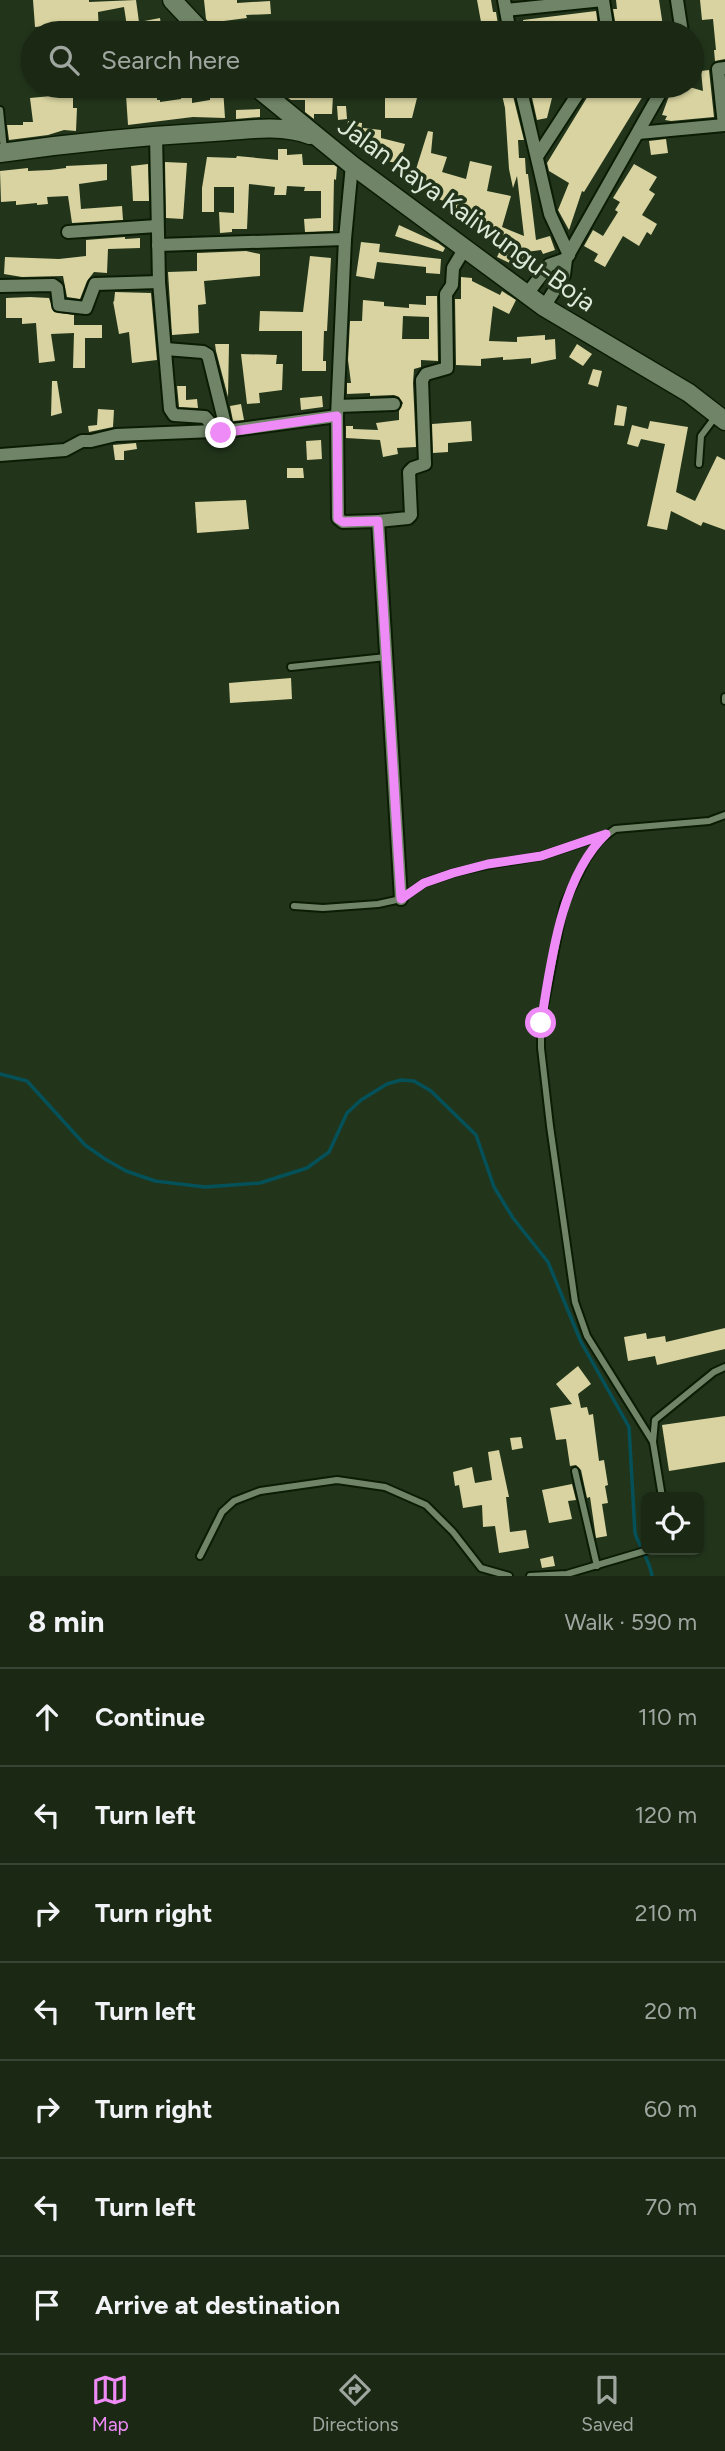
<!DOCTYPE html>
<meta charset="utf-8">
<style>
body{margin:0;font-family:Figtree,sans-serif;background:#23301d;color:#f1f3f6}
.controls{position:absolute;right:21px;bottom:21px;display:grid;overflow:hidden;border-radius:10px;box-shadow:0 2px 5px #0004}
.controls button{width:63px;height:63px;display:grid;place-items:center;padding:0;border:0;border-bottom:2px solid #384434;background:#1a2814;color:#f1f3f6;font:35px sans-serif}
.stop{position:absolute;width:21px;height:21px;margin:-16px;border:5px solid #ef8bf6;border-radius:50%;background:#fff}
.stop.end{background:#ef8bf6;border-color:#fff;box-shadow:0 2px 7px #0008}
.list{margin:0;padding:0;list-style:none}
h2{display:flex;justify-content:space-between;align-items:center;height:91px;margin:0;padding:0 28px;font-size:30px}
h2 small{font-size:23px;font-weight:400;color:#9fa6a0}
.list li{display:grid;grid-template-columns:46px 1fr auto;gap:21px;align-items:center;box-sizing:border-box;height:98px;padding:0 28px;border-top:2px solid #384434}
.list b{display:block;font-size:26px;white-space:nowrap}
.list em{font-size:23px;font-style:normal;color:#9fa6a0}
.icon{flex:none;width:38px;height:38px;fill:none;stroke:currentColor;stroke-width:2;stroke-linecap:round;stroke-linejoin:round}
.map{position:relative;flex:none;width:725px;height:1576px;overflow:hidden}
.search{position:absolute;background:#1a2814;box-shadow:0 2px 5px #0004;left:21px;right:21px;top:21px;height:77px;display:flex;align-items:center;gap:18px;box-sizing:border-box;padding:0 24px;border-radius:38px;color:#9fa6a0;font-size:26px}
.sheet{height:777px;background:#1a2814}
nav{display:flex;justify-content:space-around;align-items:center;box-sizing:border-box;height:98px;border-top:2px solid #384434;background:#1a2814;font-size:19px;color:#9fa6a0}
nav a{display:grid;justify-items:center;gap:4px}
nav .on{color:#ef8bf6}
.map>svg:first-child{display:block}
</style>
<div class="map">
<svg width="725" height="1576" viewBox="0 0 725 1576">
<rect width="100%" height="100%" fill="#22351b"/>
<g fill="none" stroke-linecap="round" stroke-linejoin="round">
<!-- stream -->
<path stroke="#055159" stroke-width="3.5" d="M 0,1074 L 27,1081 L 85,1145 L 105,1159 L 126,1171 L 155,1181 L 205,1187 L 260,1183 L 307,1168 L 329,1152 L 347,1113 L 361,1100 L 387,1084 L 401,1080 L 414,1081 L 431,1091 L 476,1135 L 494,1187 L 513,1218 L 548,1262 L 581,1342 L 629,1427 L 635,1533 C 640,1548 650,1561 652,1576"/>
</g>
<!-- building -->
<g fill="#d8d3a0" fill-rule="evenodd">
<path d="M 33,0 L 89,0 L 89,2 L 136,0 L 139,22 L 160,18 L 162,32 L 128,33 L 124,7 L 98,12 L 99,33 L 69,33 L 69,24 L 35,27 Z"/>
<path d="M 204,0 L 237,0 L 237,3 L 270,1 L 271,14 L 246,15 L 247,18 L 216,22 L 217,25 L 211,25 L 206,19 Z"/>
<path d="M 477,0 L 491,0 L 493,12 L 496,12 L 499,31 L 483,33 Z"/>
<path d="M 616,0 L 659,0 L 664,33 L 617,33 L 613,9 L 617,9 Z"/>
<path d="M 700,0 L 725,0 L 725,59 L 715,61 L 714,50 L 716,50 L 713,19 L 702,20 Z"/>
<path d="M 596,11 L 599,33 L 524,33 L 523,20 Z"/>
<path d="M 709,70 L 714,117 L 671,121 L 665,120 L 667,116 L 662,115 L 672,88 L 677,90 L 679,86 L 686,86 L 703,91 L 701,71 Z"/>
<path d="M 182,86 L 192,86 L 192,103 L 210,100 L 210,88 L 223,88 L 225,118 L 193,117 L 128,125 L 126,95 L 144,94 L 144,89 L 157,88 L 157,100 L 160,100 L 160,102 L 181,99 Z"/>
<path d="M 277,86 L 316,86 L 316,94 L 333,95 L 332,114 L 314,114 L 314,119 L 305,112 L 305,100 L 291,100 L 277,90 Z"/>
<path d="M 496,86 L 511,86 L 511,97 L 513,96 L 524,140 L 518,140 L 519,158 L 525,158 L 526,174 L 528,174 L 536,240 L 550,236 L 555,250 L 543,254 L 541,250 L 526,252 L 518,267 L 497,257 L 505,240 L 501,237 L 486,232 L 487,226 L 467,220 L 468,215 L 455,211 L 456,206 L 426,194 L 429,187 L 412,182 L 428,131 L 433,132 L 431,153 L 447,157 L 442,172 L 466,179 L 470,161 L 492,166 L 487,191 L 511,196 L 502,227 L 524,236 L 517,176 L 513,188 L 509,169 L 505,108 L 502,95 L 498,96 Z"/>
<path d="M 538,86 L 555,86 L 547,118 L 537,120 L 531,93 L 539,92 Z"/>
<path d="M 594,86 L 649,86 L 584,192 L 582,191 L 569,230 L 558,210 L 569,183 L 549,171 L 547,163 Z"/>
<path d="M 385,90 L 419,90 L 412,118 L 385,118 Z"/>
<path d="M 73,94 L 73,108 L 77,108 L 76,131 L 64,130 L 48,135 L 9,140 L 7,125 L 23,125 L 23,122 L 33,122 L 30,98 Z"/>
<path d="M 337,106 L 346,106 L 347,119 L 338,120 Z"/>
<path d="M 260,109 L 260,117 L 236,119 L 236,110 Z"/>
<path d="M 348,121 L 362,123 L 361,136 L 346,134 Z"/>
<path d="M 363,128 L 381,130 L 381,138 L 405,144 L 399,163 L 376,160 L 376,149 L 363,148 Z"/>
<path d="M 666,139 L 668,153 L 651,155 L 649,141 Z"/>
<path d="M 278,149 L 287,149 L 287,155 L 302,154 L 303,165 L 334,165 L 337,167 L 336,180 L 334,179 L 333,231 L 305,232 L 304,219 L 321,218 L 321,191 L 304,191 L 305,187 L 287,186 L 286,195 L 274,195 L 275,187 L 249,184 L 247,229 L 232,229 L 232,232 L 220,233 L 219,212 L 234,213 L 234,187 L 214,187 L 214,212 L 202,212 L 202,188 L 207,157 L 236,158 L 237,156 L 278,160 Z"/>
<path d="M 165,162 L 187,163 L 183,219 L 166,218 Z"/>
<path d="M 107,164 L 107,180 L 79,184 L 81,209 L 122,206 L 123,220 L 72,223 L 68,196 L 47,197 L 48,204 L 37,205 L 37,203 L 16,205 L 16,201 L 1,202 L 0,171 L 28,168 L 28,171 L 50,170 L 66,168 L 66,166 Z"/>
<path d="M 148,164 L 149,201 L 133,201 L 131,166 Z"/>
<path d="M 634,164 L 657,177 L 649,190 L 655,194 L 642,215 L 657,224 L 651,235 L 647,232 L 639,246 L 623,236 L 605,267 L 594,261 L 598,254 L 584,246 L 593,230 L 603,236 L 618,212 L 615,210 L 620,202 L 613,198 Z"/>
<path d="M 399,225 L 438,243 L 445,248 L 443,252 L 395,236 Z"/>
<path d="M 125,237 L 125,239 L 140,238 L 140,248 L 108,249 L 107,273 L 94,272 L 87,281 L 80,299 L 67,297 L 63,276 L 22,277 L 4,274 L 5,257 L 59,259 L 86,256 L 86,240 Z"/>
<path d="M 361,242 L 380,244 L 379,252 L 441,259 L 440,274 L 426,273 L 426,267 L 377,262 L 374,279 L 356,276 Z"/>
<path d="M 246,251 L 260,254 L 260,276 L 204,281 L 206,304 L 198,305 L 199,333 L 172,335 L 168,272 L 197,271 L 197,253 Z"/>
<path d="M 310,256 L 331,258 L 327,331 L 324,331 L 323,361 L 326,361 L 326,371 L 302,371 L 302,331 L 259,331 L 260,311 L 303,312 Z"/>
<path d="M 461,277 L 472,278 L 472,281 L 500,295 L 502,291 L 516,300 L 509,314 L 493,306 L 489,341 L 517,342 L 517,337 L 545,335 L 545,340 L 555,339 L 556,359 L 531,364 L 531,358 L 503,360 L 503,357 L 481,359 L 481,366 L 456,365 L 455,299 L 461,299 Z"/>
<path d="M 115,292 L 151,293 L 157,360 L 132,363 L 129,332 L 119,334 L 113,301 L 114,302 Z"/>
<path d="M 426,296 L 437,296 L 438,361 L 421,360 L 421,367 L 414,369 L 413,383 L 416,447 L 397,448 L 398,454 L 383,457 L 380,440 L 346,438 L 346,426 L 353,426 L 353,429 L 378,430 L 376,423 L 399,420 L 399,411 L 403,403 L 399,397 L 394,395 L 370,396 L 370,393 L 347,394 L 347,383 L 351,383 L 348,360 L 350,321 L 362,321 L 363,300 L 384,302 L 384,306 L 409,308 L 409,304 L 426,305 ZM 403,316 L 429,317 L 429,339 L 402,339 Z"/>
<path d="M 30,297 L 49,298 L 54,312 L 74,315 L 74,325 L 102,325 L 102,338 L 85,338 L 85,368 L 73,368 L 74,333 L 51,334 L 55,361 L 39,363 L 36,323 L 22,324 L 22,318 L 6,318 L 6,298 Z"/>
<path d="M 215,344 L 229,344 L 228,397 L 216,351 Z"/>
<path d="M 577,344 L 592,354 L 583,366 L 569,357 Z"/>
<path d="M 241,354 L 277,355 L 276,364 L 283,364 L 282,390 L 259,393 L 260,403 L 247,404 Z"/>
<path d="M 593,369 L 602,371 L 598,387 L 588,384 Z"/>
<path d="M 52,381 L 57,381 L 62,413 L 51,416 Z"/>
<path d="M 177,386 L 186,386 L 186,400 L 197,399 L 198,408 L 179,407 Z"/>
<path d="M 322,396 L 323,407 L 301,410 L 300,398 Z"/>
<path d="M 241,404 L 244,420 L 233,421 L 230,406 Z"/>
<path d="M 617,405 L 627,407 L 624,426 L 614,425 Z"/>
<path d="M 98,409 L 114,410 L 113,427 L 89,432 L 88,426 L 97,425 Z"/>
<path d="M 471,421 L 472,441 L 448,443 L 448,452 L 433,453 L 432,424 Z"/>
<path d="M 650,421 L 688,427 L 676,492 L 695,501 L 717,456 L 725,460 L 725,530 L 703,522 L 701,526 L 671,511 L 667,530 L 647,526 L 665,444 L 641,439 L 638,447 L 627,444 L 632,425 L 648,429 Z"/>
<path d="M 321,440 L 322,459 L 307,460 L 306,441 Z"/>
<path d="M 136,443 L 137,449 L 124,451 L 124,460 L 115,460 L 113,445 Z"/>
<path d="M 287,468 L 303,468 L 304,478 L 287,478 Z"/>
<path d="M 246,500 L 249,529 L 197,533 L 195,502 Z"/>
<path d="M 291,678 L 292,699 L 230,703 L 229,683 Z"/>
<path d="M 725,1328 L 725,1349 L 657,1365 L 655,1356 L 628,1361 L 624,1337 L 646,1333 L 647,1339 L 665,1336 L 666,1342 Z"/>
<path d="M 578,1366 L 591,1384 L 578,1394 L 581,1408 L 587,1407 L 589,1415 L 593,1414 L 599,1461 L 604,1460 L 608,1485 L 605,1486 L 608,1503 L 602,1504 L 607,1536 L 596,1538 L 590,1497 L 587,1498 L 581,1470 L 576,1465 L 570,1466 L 566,1439 L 556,1440 L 550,1408 L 572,1404 L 556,1384 Z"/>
<path d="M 725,1416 L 725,1462 L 669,1471 L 662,1425 Z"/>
<path d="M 521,1437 L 523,1448 L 512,1450 L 510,1438 Z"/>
<path d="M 499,1450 L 509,1497 L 506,1497 L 510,1532 L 526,1530 L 529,1548 L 499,1553 L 495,1526 L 483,1527 L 482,1505 L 463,1508 L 459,1485 L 455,1486 L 453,1472 L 472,1467 L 475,1483 L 492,1480 L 488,1452 Z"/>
<path d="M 572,1484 L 576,1500 L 568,1501 L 572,1519 L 549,1523 L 542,1490 Z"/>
<path d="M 553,1556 L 555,1566 L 542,1568 L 540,1559 Z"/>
</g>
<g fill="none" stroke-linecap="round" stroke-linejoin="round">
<defs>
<g id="lane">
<path d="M 0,110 L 4,150"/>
<path d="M 699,464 L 701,436 L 716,416"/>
<path d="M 291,667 L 386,657"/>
<path d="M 725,697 L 725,701"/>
<path d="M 294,906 L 323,908 L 378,904 L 401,899 L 424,883 L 453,873 L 488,865 L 541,856 L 605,835"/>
<path d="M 653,1442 L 655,1420 L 714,1372 L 725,1367"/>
<path d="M 575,1471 L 597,1566"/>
<path d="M 662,1497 L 653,1442 L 587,1336 L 575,1302 L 550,1126 L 541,1048 L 541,1023 L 564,904 L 586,860 L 600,840 L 615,829 L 709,821 L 725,815"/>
<path d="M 200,1556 L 222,1512 L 234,1501 L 260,1491 L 337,1480 L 385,1487 L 426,1505 L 453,1532 L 481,1568 L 509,1576"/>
<path d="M 530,1576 L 567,1574 L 648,1550"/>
</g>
<g id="street">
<path d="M 504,0 L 510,33"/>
<path d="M 603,0 L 608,33"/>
<path d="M 677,0 L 682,33"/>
<path d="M 506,10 L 603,0"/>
<path d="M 520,86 L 550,214 L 569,255"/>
<path d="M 638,133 L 724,125 L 718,69 L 725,68"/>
<path d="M 156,135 L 159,282 L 170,409 L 174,415 L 205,417 L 218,432 L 337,416 L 345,239 L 352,165"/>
<path d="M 538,155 L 583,86"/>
<path d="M 68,232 L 157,226"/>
<path d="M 158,245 L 345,239"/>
<path d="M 0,286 L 53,285 L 57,288 L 59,305 L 86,308 L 95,284 L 159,282"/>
<path d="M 527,294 L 549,265 L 566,259"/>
<path d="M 544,307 L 564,275 L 566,259 L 664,86"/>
<path d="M 166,349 L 203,352 L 208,355 L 227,432"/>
<path d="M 338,406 L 394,404"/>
<path d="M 337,416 L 338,518 L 343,522 L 378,521 L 401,899"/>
<path d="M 0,455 L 65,450 L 82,441 L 91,441 L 116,435 L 214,431"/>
<path d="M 378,521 L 408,518 L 411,515 L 409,472 L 413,468 L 425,464 L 422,380 L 426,374 L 447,368 L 446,294 L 452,285 L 453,268 L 465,248"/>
</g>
<g id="secondary">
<path d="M 172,0 L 203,33"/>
<path d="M 255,86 L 352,165 L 544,307 L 689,393 L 725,421"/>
<path d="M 0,153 C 71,143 142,136 214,132 C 244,130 281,124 310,135"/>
</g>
</defs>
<!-- lane casing -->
<use href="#lane" stroke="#0b1c04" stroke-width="10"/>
<!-- street casing -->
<use href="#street" stroke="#0b1c04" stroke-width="16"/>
<!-- secondary casing -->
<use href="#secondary" stroke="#0b1c04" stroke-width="21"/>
<!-- lane -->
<use href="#lane" stroke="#708568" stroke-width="6"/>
<!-- street -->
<use href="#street" stroke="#708568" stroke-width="12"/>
<!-- secondary -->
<use href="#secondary" stroke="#708568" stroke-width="18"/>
</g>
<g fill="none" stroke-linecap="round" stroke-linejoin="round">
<!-- route -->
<path stroke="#ef8bf6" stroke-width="9" d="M 221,433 L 337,416 L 338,519 L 343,522 L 378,521 L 401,899 L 424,883 L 453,873 L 488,864 L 541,856 L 606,834 C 560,878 551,963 541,1023"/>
</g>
<g text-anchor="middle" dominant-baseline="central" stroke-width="7" stroke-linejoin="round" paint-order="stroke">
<!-- street labels -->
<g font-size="26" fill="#dde9d9" stroke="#22351b">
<text transform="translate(467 214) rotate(36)">Jalan Raya Kaliwungu-Boja</text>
</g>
</g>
</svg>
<div class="controls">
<button><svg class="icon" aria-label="locate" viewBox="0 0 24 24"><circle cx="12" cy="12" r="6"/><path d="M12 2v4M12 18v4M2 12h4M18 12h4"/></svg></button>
</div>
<div class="stop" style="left:541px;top:1023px"></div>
<div class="stop end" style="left:221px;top:433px"></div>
<div class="search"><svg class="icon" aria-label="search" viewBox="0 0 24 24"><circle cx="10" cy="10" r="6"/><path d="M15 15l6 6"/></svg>Search here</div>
</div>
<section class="sheet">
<h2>8 min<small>Walk · 590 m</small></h2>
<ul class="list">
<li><svg class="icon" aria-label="ahead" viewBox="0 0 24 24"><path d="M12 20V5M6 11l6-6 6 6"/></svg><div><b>Continue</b></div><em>110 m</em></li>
<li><svg class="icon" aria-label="left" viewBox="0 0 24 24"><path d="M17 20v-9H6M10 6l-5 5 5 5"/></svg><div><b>Turn left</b></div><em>120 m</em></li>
<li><svg class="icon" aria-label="right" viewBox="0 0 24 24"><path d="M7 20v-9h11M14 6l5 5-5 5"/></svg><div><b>Turn right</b></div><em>210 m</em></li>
<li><svg class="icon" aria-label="left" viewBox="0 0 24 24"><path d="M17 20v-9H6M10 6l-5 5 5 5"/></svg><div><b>Turn left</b></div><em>20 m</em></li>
<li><svg class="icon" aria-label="right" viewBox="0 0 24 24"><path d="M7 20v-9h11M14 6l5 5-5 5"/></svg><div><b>Turn right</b></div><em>60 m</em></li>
<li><svg class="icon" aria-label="left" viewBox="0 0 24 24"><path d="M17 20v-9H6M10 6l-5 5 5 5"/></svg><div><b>Turn left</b></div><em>70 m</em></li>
<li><svg class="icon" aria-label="arrive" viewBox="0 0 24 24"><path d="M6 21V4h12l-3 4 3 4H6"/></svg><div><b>Arrive at destination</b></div></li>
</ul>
</section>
<nav>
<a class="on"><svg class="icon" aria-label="map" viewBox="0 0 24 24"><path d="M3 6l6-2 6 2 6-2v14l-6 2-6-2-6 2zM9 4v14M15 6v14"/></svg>Map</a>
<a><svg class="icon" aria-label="directions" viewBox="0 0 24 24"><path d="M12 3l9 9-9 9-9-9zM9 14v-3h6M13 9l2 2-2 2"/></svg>Directions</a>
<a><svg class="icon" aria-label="saved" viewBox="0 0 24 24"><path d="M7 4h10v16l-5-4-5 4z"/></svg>Saved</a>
</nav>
